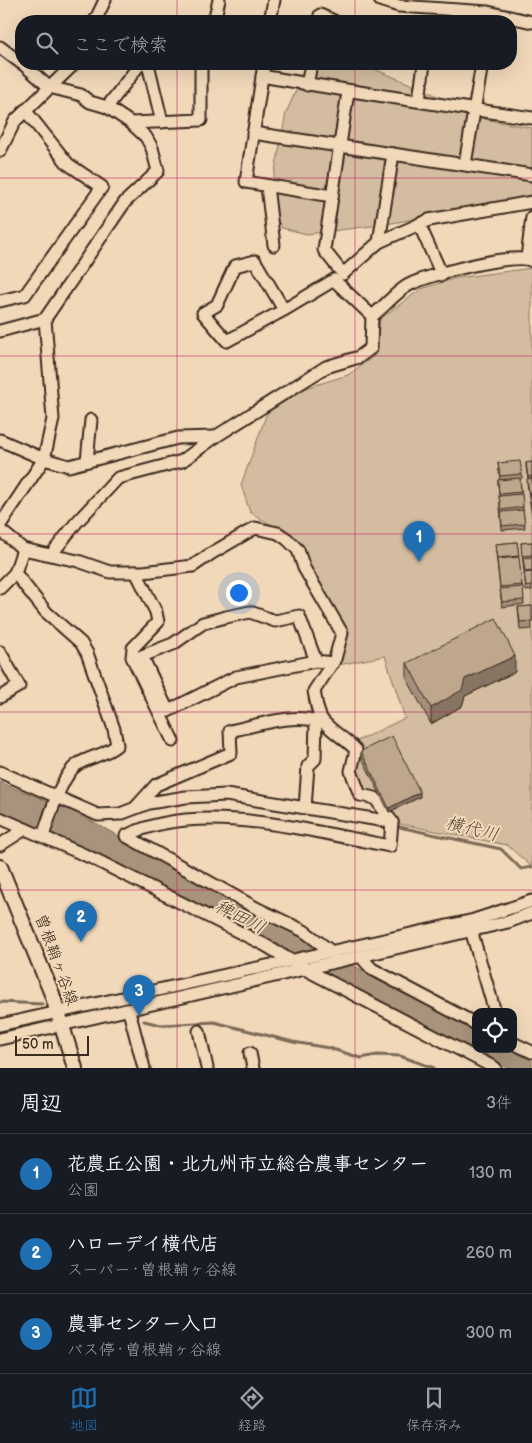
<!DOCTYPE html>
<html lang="ja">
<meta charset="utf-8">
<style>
body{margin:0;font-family:"Balsamiq Sans","Klee One",sans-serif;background:#20242c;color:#f1f3f6}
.controls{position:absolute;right:15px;bottom:15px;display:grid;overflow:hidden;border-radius:10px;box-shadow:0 5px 20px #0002}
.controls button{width:45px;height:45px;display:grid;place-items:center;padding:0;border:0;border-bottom:1px solid #363941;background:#171b24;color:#f1f3f6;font:25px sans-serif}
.scale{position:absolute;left:15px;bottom:12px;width:74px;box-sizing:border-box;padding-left:5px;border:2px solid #3b2a1e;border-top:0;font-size:14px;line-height:18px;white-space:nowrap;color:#3b2a1e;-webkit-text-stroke:4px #f1d8b9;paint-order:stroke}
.you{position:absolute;left:238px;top:592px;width:18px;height:18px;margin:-12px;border:4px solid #fff;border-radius:50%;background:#1a73e8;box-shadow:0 0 0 8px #1a73e833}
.badge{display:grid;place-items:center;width:32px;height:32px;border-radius:50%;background:#1f6fb2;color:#fff;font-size:16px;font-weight:700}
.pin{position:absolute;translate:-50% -41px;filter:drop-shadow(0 1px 2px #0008)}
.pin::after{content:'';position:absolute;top:26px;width:18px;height:15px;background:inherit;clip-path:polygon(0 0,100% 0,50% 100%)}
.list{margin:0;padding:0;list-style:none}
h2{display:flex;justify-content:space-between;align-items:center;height:65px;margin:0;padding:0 20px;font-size:21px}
h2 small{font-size:16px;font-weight:400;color:#9ea1a6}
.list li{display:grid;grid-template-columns:32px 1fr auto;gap:15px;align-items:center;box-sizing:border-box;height:80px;padding:0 20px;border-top:1px solid #363941}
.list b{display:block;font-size:19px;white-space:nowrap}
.list p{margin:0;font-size:16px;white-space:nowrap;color:#9ea1a6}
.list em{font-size:16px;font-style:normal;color:#9ea1a6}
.icon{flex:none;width:28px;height:28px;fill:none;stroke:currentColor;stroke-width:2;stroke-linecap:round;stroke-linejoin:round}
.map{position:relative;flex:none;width:532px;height:1068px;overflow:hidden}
.search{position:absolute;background:#171b24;box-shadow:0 5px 20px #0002;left:15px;right:15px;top:15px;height:55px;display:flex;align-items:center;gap:12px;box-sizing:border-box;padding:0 18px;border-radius:20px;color:#9ea1a6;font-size:19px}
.sheet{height:305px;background:#171b24}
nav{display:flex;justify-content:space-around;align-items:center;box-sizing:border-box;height:70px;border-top:1px solid #363941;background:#171b24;font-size:14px;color:#9ea1a6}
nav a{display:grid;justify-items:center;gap:2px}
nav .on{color:#1f6fb2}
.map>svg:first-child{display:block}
</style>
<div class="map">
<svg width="532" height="1068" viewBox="0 0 532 1068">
<rect width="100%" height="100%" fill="#f1d8b9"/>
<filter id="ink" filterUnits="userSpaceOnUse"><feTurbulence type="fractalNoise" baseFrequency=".02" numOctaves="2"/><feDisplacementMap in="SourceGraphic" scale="10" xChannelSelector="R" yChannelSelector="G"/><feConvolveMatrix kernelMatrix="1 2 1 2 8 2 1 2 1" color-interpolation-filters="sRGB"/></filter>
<g filter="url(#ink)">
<!-- green -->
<g fill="#d3bca0" stroke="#87735f">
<path d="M 308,64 L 362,64 L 425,90 L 484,119 L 532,128 L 532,196 L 513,202 L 380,225 L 307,234 L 282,228 L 277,219 L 271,192 L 286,113 Z"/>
<path d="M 532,268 L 532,867 L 507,845 L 395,823 L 363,793 L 354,772 L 357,762 L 357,741 L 405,718 L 385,656 L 338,665 L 346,635 L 286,534 L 250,512 L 241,485 L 267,413 L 306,388 L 348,375 L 374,356 L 380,319 L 421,289 L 456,278 Z"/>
</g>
<!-- water -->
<path fill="#a8947c" stroke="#7c6a56" d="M 0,782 L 79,814 L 200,882 L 476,1032 L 476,1049 L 510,1049 L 532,1061 L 532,1068 L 508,1068 L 130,870 L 67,841 L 0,817 Z"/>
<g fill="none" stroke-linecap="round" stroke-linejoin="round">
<!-- stream -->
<g stroke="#7c6a56" stroke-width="3">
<path d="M 152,795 L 175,794"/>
<path d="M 399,827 L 501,849 L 521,869 L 532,867"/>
<path d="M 0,1002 L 42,1004"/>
<path d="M 144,1021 L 161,1025 L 214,1022 L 293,1042 L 329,1048 L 361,1058 L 377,1055 L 400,1056 L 434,1068"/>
</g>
<defs>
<g id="minor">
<path d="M 380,0 L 399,6 L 488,12 L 532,22"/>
<path d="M 95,21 L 105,0"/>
<path d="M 214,21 L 219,0"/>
<path d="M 270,21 L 274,0"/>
<path d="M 319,21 L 320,15 L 334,21"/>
<path d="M 0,47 L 21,63"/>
<path d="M 148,64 L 162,122"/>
<path d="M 264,64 L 246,182 L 332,196"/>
<path d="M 262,76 C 352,92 442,105 532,118"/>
<path d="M 307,85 L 311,64"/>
<path d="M 348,92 L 324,250 L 343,274 L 379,242"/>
<path d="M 419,100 L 424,64"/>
<path d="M 107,107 L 140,64"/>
<path d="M 131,123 L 201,120 L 201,64"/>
<path d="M 253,133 L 532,175"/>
<path d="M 0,151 L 15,121 L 74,64"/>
<path d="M 393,154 L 379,242 L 429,220 L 532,202"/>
<path d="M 465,164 L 482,64"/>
<path d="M 267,186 L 274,245"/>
<path d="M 419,224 L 442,275"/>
<path d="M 527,258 L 532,217"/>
<path d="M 0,301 L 25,295 L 102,187 L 68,164 L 25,110"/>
<path d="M 284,310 L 227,341 L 203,313 L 217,305 L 235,266 L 255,261 L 284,310 L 334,280 L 372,316"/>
<path d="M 0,331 L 45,319 L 125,202 L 158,171 L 152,148 L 146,137 L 131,123 L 107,107 L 90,102 L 81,95 L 49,87 L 23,64"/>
<path d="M 0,440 L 44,459 L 69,466 L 178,438 L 215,437"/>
<path d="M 87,461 L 91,420"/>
<path d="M 0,525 L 44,459 L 53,419 L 45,319"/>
<path d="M 0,530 L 23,549 L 78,561 L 110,572 L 143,572 L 193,566 L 212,553 L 255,528 L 278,533 L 287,539 L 298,550 L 304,568 L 342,633 L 335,659 L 314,691 C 316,700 317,714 323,721 C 332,732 346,739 356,750 L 351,771 L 360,795 L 375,798 L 392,822"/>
<path d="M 51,555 L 76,523 L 118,478 L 182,461 L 215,437 L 326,367 L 359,357 L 371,348 L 372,316 C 384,307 394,294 407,286 C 423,276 516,251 532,261"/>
<path d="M 136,572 L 156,612 L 158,622 L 133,648 L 132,657 L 173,741"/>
<path d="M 15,573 L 46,612 L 81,643 L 87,653 L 114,729 L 117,745 C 106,755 91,756 78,764 C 61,775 50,816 43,836"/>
<path d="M 0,588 L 15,573 L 23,549"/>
<path d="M 0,652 L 19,686 L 0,697"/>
<path d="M 316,661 L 236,677 L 168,711 L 142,656 L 173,644 L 203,623 L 226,617 L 250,612 L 275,621 L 299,616 L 316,661 L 333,663"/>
<path d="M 0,772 L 98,815 L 120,814 L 149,803 L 186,797 L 226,795 L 392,822 L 390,846 C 312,832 198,799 126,836 L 258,909 L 304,931 L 333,953"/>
<path d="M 136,807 L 156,785 L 231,753 L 230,731 C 254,726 293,713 316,721"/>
<path d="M 305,808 L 308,766 L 315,759 L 316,721 L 322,721"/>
<path d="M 0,818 L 94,859 L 265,945 L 305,969 L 495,1068"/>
<path d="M 0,845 L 25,829"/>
<path d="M 471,930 L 495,1012"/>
<path d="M 361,957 L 372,969 L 476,1024"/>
<path d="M 129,1011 L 144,1068"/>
<path d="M 0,1025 L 474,920 L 532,901"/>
<path d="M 199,1031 L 207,1068"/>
<path d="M 0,1039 L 422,942 L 508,922 L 532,913"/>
<path d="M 513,1043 L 532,1052"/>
<path d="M 250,1053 L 253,1068"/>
</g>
<path id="major" d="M 0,867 L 52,994 L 75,1068"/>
</defs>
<!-- minor casing -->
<use href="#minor" stroke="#3b2a1e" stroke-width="15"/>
<!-- major casing -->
<use href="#major" stroke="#3b2a1e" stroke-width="18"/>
<!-- minor -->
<use href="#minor" stroke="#f1d8b9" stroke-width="11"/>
<!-- major -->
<use href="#major" stroke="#f1d8b9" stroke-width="14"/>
</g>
<!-- wall -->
<g fill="#a4907a" stroke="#3b2a1e">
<path d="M 532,462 L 532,517 L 527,483 L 528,479 L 526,467 L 526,463 Z"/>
<path d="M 498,463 L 522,474 L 522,478 L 520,479 L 525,528 L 502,530 L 498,484 L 498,480 L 500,480 Z"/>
<path d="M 517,542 L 524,604 L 502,607 L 495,544 Z"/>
<path d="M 532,542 L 532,590 L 526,591 L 521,543 Z"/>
<path d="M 532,606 L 532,629 L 520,630 L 518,607 Z"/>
<path d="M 407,663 L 515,672 L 465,696 L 462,706 L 431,724 L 407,679 Z"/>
<path d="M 361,751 L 420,797 L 389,812 L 361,756 Z"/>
</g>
<!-- shaded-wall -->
<g fill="#867563" stroke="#3b2a1e">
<path d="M 515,656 L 515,672 L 465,696 L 462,706 L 431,724 L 431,708 L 465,679 Z"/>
<path d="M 420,792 L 420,797 L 389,812 L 389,808 Z"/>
</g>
<!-- building -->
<g fill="#bfa78e" stroke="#3b2a1e">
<path d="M 520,461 L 522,474 L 500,476 L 498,463 Z"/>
<path d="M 532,462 L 532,476 L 528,477 L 526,463 Z"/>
<path d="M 520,478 L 521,492 L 499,494 L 498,480 Z"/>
<path d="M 532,478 L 532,492 L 529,493 L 527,479 Z"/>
<path d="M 522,494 L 523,507 L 501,510 L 499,496 Z"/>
<path d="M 529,494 L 532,494 L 532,508 L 531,508 Z"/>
<path d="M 523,510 L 525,524 L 502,526 L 501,512 Z"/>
<path d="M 517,542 L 519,556 L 497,558 L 495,544 Z"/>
<path d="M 532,542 L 532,555 L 522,556 L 521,543 Z"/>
<path d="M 519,557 L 522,585 L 500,587 L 497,559 Z"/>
<path d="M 532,557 L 532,571 L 525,572 L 523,558 Z"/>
<path d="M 532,572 L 532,586 L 526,587 L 524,573 Z"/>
<path d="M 523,587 L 524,600 L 502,602 L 500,589 Z"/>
<path d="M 532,606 L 532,621 L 520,622 L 518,607 Z"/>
<path d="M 496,618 L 515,656 L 465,679 L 462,690 L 431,708 L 407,663 Z"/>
<path d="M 392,736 L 420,792 L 389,808 L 361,751 Z"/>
</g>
</g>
<!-- grid -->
<path fill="none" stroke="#c2185b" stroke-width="1" stroke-opacity="0.55" d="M 177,0 L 177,21M 355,0 L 355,21M 177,64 L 177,1068M 355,64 L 355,1068M 0,178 L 532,178M 0,356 L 532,356M 0,534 L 532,534M 0,712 L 532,712M 0,890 L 532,890"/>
<g text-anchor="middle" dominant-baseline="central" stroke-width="4" stroke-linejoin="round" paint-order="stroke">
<!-- street labels -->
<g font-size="16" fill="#3b2a1e" stroke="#f1d8b9">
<text transform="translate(56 960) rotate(70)">曽根鞘ヶ谷線</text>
</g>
<!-- water labels -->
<g font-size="18" font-style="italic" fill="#564436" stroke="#f1d8b9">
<text transform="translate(472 829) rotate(14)">横代川</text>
<text transform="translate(240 917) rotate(27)">稗田川</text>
</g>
</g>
</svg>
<div class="controls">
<button><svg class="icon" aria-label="locate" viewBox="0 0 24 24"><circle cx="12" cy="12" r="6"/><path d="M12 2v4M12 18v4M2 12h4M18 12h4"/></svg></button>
</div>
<div class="scale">50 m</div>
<div class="you"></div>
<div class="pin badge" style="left:419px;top:562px">1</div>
<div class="pin badge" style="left:81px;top:942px">2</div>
<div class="pin badge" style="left:139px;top:1016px">3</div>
<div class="search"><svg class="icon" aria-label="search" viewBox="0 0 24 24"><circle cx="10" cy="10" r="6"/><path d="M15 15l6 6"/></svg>ここで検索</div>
</div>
<section class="sheet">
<h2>周辺<small>3件</small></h2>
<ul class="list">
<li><span class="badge">1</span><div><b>花農丘公園・北九州市立総合農事センター</b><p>公園</p></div><em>130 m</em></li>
<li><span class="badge">2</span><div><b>ハローデイ横代店</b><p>スーパー · 曽根鞘ヶ谷線</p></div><em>260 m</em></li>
<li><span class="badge">3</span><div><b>農事センター入口</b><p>バス停 · 曽根鞘ヶ谷線</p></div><em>300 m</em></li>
</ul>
</section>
<nav>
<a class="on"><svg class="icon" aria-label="map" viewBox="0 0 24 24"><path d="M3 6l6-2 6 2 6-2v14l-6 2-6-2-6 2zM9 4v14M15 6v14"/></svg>地図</a>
<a><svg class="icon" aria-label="directions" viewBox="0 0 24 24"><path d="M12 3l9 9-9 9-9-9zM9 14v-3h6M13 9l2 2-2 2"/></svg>経路</a>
<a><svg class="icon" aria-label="saved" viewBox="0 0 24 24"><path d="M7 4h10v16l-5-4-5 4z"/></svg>保存済み</a>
</nav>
